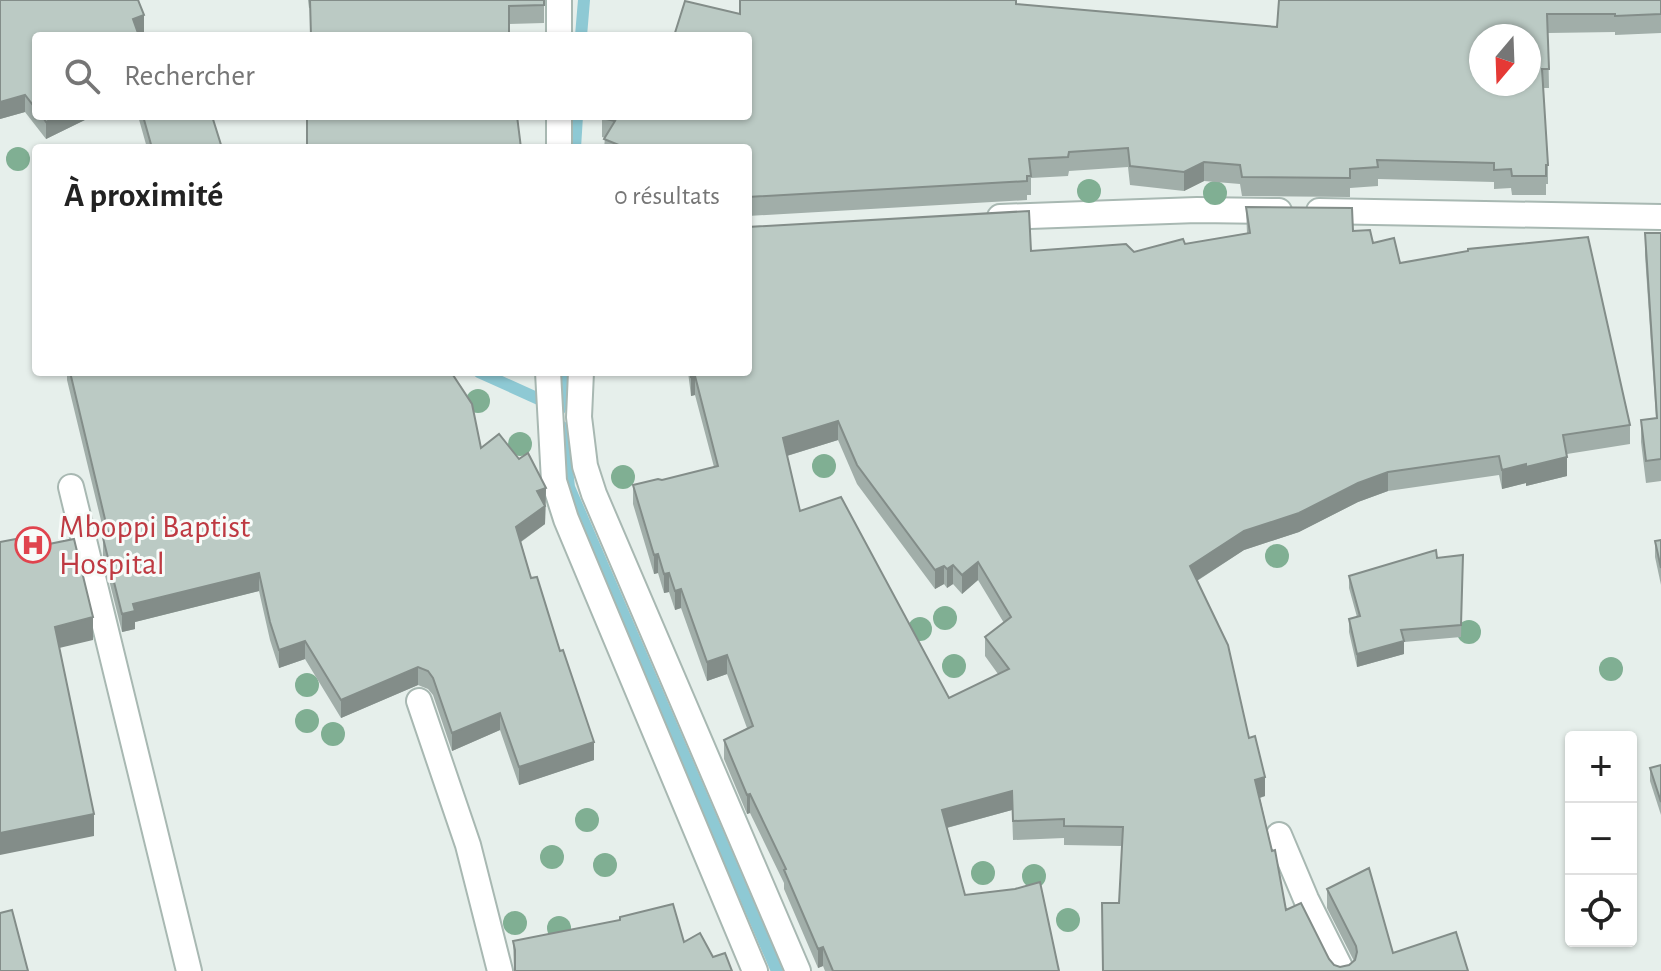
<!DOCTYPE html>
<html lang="fr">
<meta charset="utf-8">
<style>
body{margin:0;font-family:"Alegreya Sans",sans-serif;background:#f2f2f2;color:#222}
.controls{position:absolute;right:24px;bottom:24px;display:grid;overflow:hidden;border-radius:8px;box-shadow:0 2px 6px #0004}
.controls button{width:72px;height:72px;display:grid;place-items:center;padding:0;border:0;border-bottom:2px solid #e0e0e0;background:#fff;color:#222;font:40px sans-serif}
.compass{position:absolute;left:1469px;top:24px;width:72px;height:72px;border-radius:50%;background:#fff;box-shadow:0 2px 6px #0004;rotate:199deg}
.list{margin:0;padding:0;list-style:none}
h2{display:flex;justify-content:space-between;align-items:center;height:104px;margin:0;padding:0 32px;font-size:34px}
h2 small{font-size:26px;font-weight:400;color:#767676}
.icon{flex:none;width:44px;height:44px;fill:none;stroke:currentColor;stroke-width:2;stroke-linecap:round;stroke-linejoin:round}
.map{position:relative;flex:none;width:1661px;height:971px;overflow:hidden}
.search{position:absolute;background:#fff;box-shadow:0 2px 6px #0004;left:32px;top:32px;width:720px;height:88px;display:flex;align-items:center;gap:20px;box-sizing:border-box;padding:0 28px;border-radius:8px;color:#767676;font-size:30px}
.panel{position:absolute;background:#fff;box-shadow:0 2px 6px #0004;left:32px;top:144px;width:720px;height:232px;border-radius:8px}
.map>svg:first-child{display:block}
</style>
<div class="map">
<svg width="1661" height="971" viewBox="0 0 1661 971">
<rect width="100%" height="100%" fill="#e6efeb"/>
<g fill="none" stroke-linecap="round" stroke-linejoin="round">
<!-- stream -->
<g stroke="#8ec9d4" stroke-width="12">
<path d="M 581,36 L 584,0"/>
<path d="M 575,148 L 577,116"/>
<path d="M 479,372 L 552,405"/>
<path d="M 560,409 L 563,372"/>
<path d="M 562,427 L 569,487 L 777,971"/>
</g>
<defs>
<g id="minor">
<path d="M 559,36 L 559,0"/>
<path d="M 559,148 L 559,116"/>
<path d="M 1319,211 L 1661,217"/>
<path d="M 1000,217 L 1197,210 L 1279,211"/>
<path d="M 548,372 L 554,481 L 566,519 L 755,971"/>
<path d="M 581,372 L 579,417 L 585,466 L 594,494 L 798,971"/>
<path d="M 71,487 L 189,971"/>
<path d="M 419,701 L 468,845 L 500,971"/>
<path d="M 1279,835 L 1306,899 L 1342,971"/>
</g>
</defs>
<!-- minor casing -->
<use href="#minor" stroke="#a8b8b2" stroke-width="28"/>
<!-- minor -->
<use href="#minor" stroke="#fff" stroke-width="24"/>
</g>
<!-- trees -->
<g fill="#80af93">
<circle cx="18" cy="159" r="12"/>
<circle cx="1089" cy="191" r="12"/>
<circle cx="1215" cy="193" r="12"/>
<circle cx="478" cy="401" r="12"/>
<circle cx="520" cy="444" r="12"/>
<circle cx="824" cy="466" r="12"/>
<circle cx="623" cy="477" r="12"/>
<circle cx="1277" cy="556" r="12"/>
<circle cx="945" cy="618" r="12"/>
<circle cx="920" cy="629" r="12"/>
<circle cx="1469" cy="632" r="12"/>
<circle cx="954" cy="666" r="12"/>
<circle cx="1611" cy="669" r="12"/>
<circle cx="307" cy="685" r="12"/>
<circle cx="307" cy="721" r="12"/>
<circle cx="333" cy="734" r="12"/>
<circle cx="587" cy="820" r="12"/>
<circle cx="552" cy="857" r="12"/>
<circle cx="605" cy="865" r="12"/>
<circle cx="983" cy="873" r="12"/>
<circle cx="1034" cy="876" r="12"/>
<circle cx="1068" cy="920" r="12"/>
<circle cx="515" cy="923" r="12"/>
<circle cx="559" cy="928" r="12"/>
</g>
<!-- wall -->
<g fill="#a1aea9" fill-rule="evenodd">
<path d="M 0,0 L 144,32 L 36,36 L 36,116 L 93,116 L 46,139 L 25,112 L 0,119 Z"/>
<path d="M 308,0 L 544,0 L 544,23 L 509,24 L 309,8 Z"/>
<path d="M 1661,0 L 1661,33 L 1615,35 L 1615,32 L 1548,33 L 1549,88 L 1543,88 L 1548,165 L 1548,184 L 1546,184 L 1546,195 L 1512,195 L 1511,188 L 1494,189 L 1494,182 L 1378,179 L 1378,186 L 1350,188 L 1350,197 L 1242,196 L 1240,184 L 1204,181 L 1184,191 L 1130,185 L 1128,167 L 1069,171 L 1068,176 L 1031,178 L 1031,195 L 1027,195 L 1027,200 L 748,216 L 748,148 L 604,148 L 605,138 L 602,137 L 602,118 L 748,116 L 740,14 L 1016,4 L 1277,27 Z"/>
<path d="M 138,116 L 212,116 L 222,148 L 147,148 Z"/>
<path d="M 1246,207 L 1353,231 L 1373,243 L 1630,425 L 1630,444 L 1567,454 L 1567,476 L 1526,486 L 1526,483 L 1502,489 L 1499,475 L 1388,491 L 1358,502 L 1299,532 L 1244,550 L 1197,581 L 1249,738 L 1265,796 L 1260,798 L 1286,910 L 1334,965 L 1340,967 L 1349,965 L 1354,961 L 1327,908 L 1327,889 L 1393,953 L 1468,971 L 1103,971 L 1119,903 L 1122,846 L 1064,845 L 1064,838 L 1013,840 L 1012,810 L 947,828 L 965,895 L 1059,971 L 825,971 L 823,966 L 818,968 L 784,889 L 784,883 L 750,813 L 747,814 L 724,759 L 724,740 L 747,728 L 727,674 L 707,681 L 681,608 L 675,610 L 669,592 L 664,593 L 658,573 L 654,574 L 633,504 L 633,485 L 662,480 L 714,467 L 695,395 L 691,396 L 688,372 L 748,372 L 1031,251 L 1134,252 L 1247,234 ZM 838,440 L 857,484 L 935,589 L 944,584 L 947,588 L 953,584 L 962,594 L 978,580 L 1004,623 L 985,637 L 985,656 L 998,674 L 949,698 L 800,511 L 787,456 Z"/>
<path d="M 1645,233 L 1661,233 L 1661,481 L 1646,483 L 1641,442 L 1641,420 L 1656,418 L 1645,255 Z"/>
<path d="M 67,372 L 451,372 L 481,448 L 519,459 L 546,488 L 545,524 L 521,542 L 531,578 L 594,760 L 519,785 L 500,730 L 452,751 L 433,695 L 428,689 L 418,685 L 341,718 L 305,659 L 279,668 L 270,640 L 259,591 L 135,622 L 135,629 L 122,632 L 103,556 L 103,538 L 105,537 L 67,380 Z"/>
<path d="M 1661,540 L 1661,585 L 1655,557 L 1655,541 Z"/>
<path d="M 1463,555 L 1461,637 L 1404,642 L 1404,654 L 1357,667 L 1349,632 L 1349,619 L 1357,617 L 1349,588 L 1349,576 L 1437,558 Z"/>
<path d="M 1661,765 L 1661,815 L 1650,781 L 1650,768 Z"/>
<path d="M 513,941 L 684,942 L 713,957 L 732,971 L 514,971 Z"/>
</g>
<!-- shaded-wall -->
<g fill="#838d89">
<path d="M 144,15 L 144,32 L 133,36 L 133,19 Z"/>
<path d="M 25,95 L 25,112 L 0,119 L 0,102 Z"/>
<path d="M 58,116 L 93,116 L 46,139 L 46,122 Z"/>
<path d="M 1204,162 L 1204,181 L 1184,191 L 1184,172 Z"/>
<path d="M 695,376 L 695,395 L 691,396 L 691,377 Z"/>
<path d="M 838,421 L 838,440 L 783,457 L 783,438 Z"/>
<path d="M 1567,457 L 1567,476 L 1526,486 L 1526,467 Z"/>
<path d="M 1526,464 L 1526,483 L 1502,489 L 1502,470 Z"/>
<path d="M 1388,472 L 1388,491 L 1358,502 L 1299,532 L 1244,550 L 1190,585 L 1190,566 L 1244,531 L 1358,483 Z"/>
<path d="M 546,488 L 545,524 L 516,545 L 516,527 L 537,491 Z"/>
<path d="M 658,554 L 658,573 L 654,574 L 654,555 Z"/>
<path d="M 978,562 L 978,580 L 962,594 L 962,575 Z"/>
<path d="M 953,565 L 953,584 L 947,588 L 947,569 Z"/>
<path d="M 944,566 L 944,584 L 935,589 L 935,570 Z"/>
<path d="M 259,573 L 259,591 L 135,622 L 135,629 L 122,632 L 122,614 L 133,604 Z"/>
<path d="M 669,573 L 669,592 L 664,593 L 664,574 Z"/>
<path d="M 681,589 L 681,608 L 675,610 L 675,591 Z"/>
<path d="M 93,617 L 93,640 L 55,649 L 55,627 Z"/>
<path d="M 305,641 L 305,659 L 279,668 L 279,650 Z"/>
<path d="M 1404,641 L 1404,654 L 1357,667 L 1357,654 Z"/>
<path d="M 727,655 L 727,674 L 707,681 L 707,662 Z"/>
<path d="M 418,667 L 418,685 L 341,718 L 341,700 Z"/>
<path d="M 500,713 L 500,730 L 452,751 L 452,733 Z"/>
<path d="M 594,742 L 594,760 L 519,785 L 519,767 Z"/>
<path d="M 1265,777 L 1265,796 L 1255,799 L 1255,780 Z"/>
<path d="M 1012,791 L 1012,810 L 942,829 L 942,810 Z"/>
<path d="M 750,794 L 750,813 L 747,814 L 747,795 Z"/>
<path d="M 94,814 L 94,836 L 0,855 L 0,833 Z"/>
<path d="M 823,947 L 823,966 L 818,968 L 818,949 Z"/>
</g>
<!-- building -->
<g fill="#bbcac4" stroke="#838d89" stroke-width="2" fill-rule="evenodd">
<path d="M 0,0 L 138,0 L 144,15 L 133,19 L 139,36 L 36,36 L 36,109 L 25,95 L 0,102 Z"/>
<path d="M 310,0 L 544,0 L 544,5 L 509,6 L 509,36 L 311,36 Z"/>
<path d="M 740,0 L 1016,0 L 1016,4 L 1277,27 L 1279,0 L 1661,0 L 1661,14 L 1615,16 L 1615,14 L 1547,14 L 1549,69 L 1542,69 L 1548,165 L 1546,165 L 1546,176 L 1512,176 L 1511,169 L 1494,170 L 1494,163 L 1377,160 L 1378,167 L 1350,169 L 1350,178 L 1242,177 L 1240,165 L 1204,162 L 1184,172 L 1130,166 L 1128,148 L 1069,152 L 1068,157 L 1029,159 L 1031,176 L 1027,176 L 1027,181 L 748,197 L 748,148 L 626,148 L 604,139 L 615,121 L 602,118 L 603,116 L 748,116 L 748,36 L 674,36 L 685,1 L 740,14 ZM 1481,36 L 1529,36 L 1529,84 L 1481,84 Z"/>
<path d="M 42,116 L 58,116 L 46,122 Z"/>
<path d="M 143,116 L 212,116 L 222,148 L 152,148 Z"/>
<path d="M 307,116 L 517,116 L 521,148 L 307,148 Z"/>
<path d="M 1246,207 L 1352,208 L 1353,231 L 1370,230 L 1373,243 L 1394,238 L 1400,263 L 1468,251 L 1468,249 L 1588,237 L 1630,425 L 1563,435 L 1567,457 L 1526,467 L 1526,464 L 1502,470 L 1499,456 L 1388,472 L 1358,483 L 1299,513 L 1244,531 L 1190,566 L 1228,645 L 1249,738 L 1255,736 L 1265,777 L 1255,780 L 1272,851 L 1275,850 L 1286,910 L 1301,903 L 1329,959 L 1334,965 L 1340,967 L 1349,965 L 1355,960 L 1357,952 L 1356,946 L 1327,889 L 1369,868 L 1393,953 L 1456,932 L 1468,971 L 1103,971 L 1102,903 L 1119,903 L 1123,827 L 1064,826 L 1064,819 L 1013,821 L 1012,791 L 942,810 L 965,895 L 1015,889 L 1040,882 L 1059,971 L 833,971 L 823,947 L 818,949 L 784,870 L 786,869 L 750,794 L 747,795 L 724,740 L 753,726 L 727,655 L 707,662 L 681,589 L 675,591 L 669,573 L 664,574 L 658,554 L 654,555 L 633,485 L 658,479 L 662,480 L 718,466 L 695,376 L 691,377 L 691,372 L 748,372 L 748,227 L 1029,211 L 1031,251 L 1126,244 L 1134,252 L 1183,239 L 1185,244 L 1250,233 ZM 838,421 L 857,465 L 935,570 L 944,566 L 947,569 L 953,565 L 962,575 L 978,562 L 1011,617 L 985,637 L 1009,669 L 949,698 L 841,497 L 800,511 L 783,438 Z"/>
<path d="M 1645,233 L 1661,233 L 1661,459 L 1646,461 L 1641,420 L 1657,418 Z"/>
<path d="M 70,372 L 451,372 L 472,404 L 481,448 L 499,434 L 519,459 L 528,453 L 546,488 L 537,491 L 545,506 L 516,527 L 531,578 L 537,577 L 560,651 L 563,650 L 594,742 L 519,767 L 500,713 L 452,733 L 433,678 L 428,671 L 418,667 L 341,700 L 305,641 L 279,650 L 270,622 L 259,573 L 133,604 L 135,611 L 122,614 L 103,538 L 109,536 Z"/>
<path d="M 37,535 L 39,546 L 74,539 L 93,617 L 55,627 L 94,814 L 0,833 L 0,542 Z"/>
<path d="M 1661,540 L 1661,568 L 1655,541 Z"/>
<path d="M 1436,550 L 1437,558 L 1463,555 L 1461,625 L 1401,630 L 1404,641 L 1357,654 L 1349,619 L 1360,616 L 1349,576 Z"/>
<path d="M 1661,765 L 1661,802 L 1650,768 Z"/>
<path d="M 673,904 L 684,942 L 700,933 L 713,957 L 725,953 L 732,971 L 515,971 L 515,950 L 513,941 L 620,920 L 620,917 Z"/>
<path d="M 12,910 L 28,971 L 0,971 L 0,913 Z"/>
</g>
<!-- icons -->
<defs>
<symbol id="hospital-ring" viewBox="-11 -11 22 22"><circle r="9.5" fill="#f7fbf9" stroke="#e0444e" stroke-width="1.5"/><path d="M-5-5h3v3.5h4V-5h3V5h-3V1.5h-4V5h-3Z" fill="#e0444e"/></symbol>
</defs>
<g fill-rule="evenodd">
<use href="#hospital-ring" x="13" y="525" width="40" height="40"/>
</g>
<g text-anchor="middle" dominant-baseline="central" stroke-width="6" stroke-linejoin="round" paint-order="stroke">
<!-- health labels -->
<g font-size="32" fill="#be3a42" stroke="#f7fbf9" text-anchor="start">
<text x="59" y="527">Mboppi Baptist<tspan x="59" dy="37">Hospital</tspan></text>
</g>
</g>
</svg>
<div class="controls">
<button>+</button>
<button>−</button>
<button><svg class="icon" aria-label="locate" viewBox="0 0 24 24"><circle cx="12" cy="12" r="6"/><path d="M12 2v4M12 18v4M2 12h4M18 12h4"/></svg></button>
</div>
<svg class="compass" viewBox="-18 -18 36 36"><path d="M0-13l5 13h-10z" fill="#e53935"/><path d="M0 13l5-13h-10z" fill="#767676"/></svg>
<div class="search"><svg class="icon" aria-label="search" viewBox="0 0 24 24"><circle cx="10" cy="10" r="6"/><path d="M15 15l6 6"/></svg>Rechercher</div>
<section class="panel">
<h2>À proximité<small>0 résultats</small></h2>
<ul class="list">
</ul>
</section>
</div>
